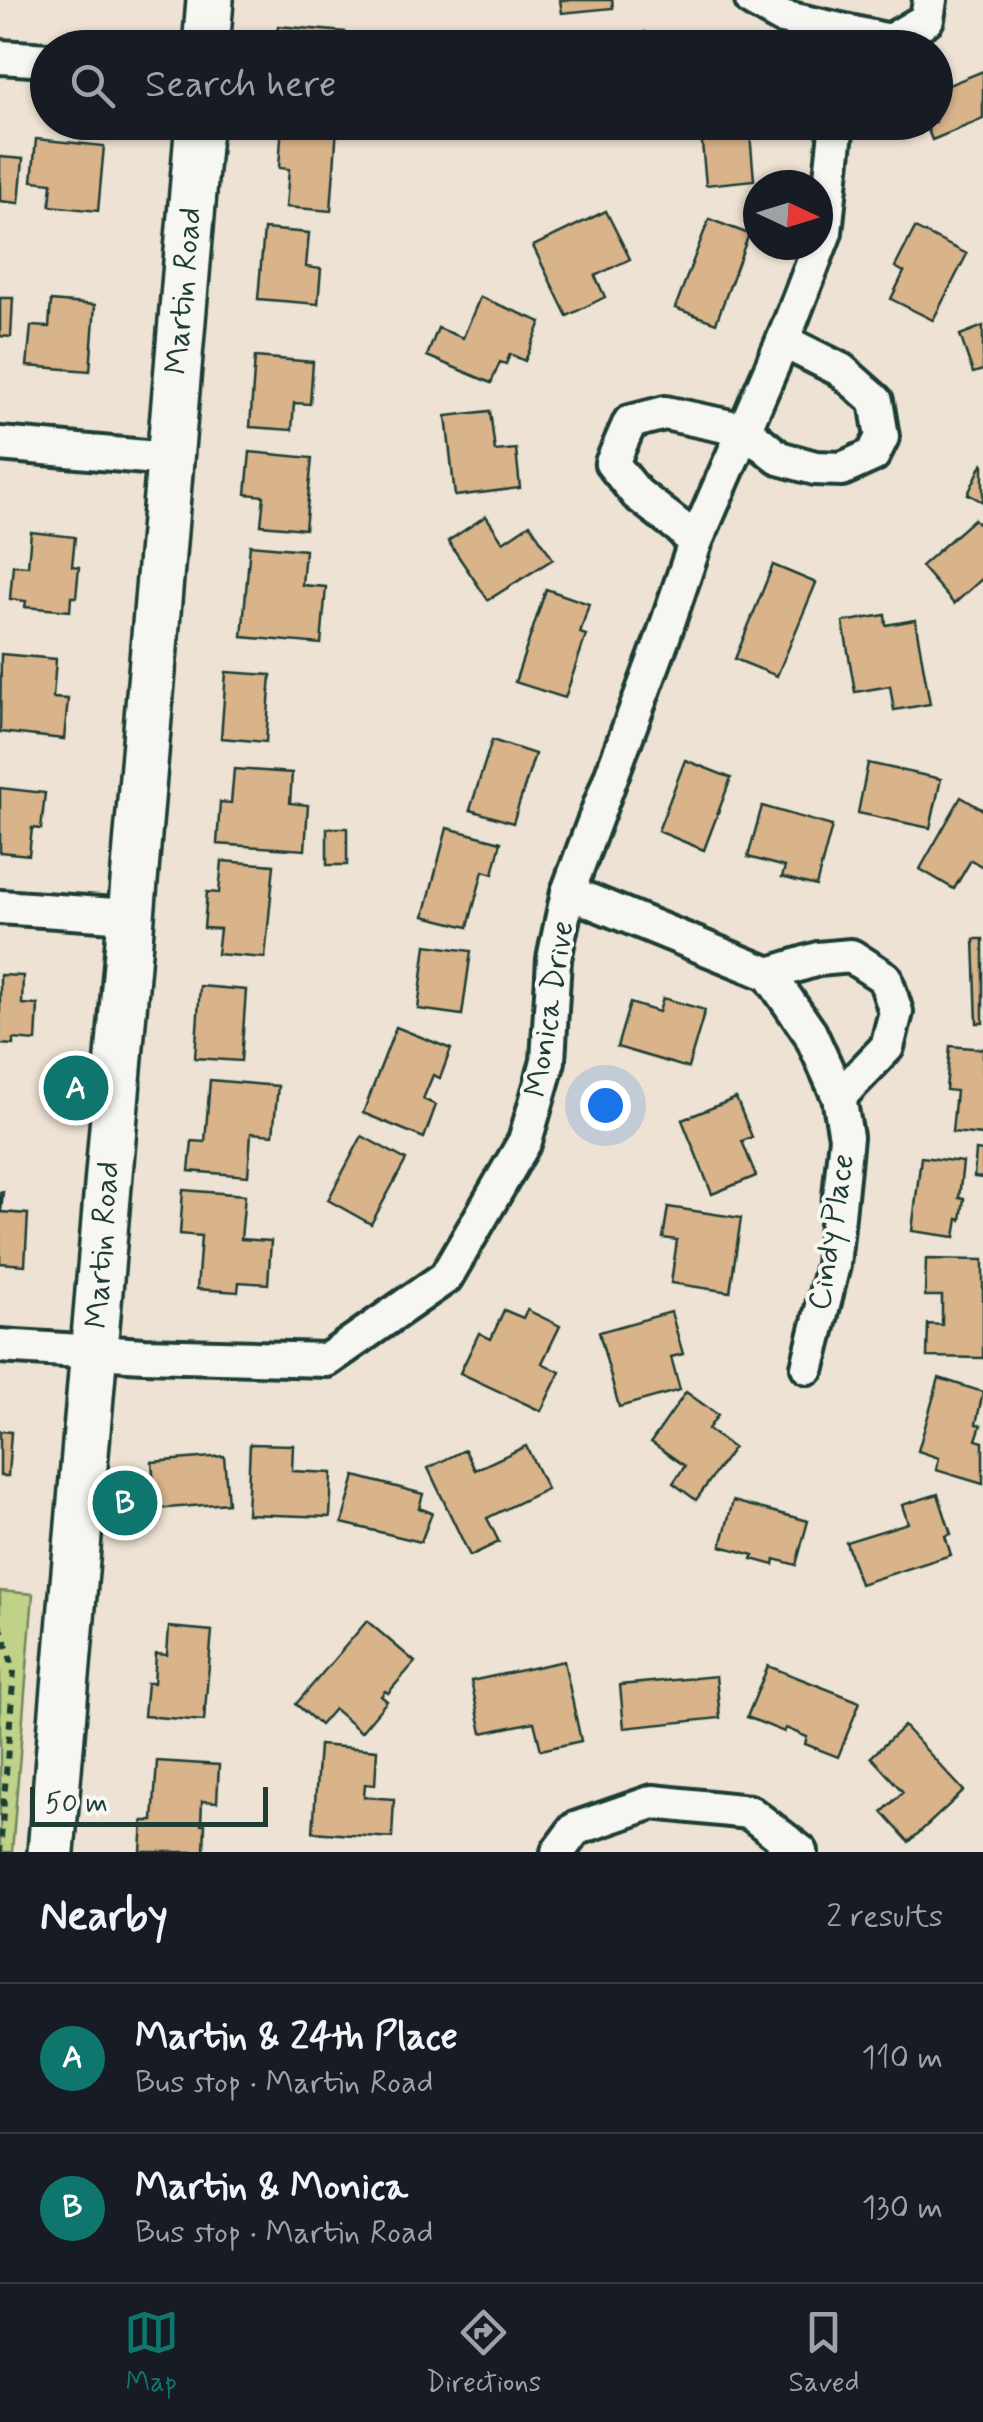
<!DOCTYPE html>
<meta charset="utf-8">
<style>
body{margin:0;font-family:Mynerve,sans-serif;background:#242831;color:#f1f3f6}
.compass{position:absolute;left:743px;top:170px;width:90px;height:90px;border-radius:50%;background:#171b24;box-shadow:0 2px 8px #0004;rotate:94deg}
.scale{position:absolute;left:30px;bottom:25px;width:238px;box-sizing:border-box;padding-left:10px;border:5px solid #1f3d34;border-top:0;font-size:28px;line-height:35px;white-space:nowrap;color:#1f3d34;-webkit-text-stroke:8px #f6f6f2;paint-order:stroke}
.you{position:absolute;left:605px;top:1105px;width:35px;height:35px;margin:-25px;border:8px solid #fff;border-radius:50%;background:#1a73e8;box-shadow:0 0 0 15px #1a73e833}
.badge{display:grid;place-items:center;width:65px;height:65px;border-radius:50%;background:#0f766e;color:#fff;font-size:32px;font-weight:700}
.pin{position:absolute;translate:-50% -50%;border:5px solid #fff;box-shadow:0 2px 10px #0006}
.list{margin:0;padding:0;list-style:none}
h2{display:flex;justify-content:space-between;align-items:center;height:130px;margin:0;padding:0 40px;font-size:42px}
h2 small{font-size:32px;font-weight:400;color:#9ea1a6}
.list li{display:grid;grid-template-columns:65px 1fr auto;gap:30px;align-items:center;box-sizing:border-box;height:150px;padding:0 40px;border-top:2px solid #363941}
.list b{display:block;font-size:38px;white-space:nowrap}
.list p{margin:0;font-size:32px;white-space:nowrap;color:#9ea1a6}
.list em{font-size:32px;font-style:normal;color:#9ea1a6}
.icon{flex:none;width:55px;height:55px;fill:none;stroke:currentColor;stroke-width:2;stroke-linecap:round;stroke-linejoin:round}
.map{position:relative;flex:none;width:983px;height:1852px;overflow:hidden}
.search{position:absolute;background:#171b24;box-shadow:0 2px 8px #0004;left:30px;right:30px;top:30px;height:110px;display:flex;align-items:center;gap:25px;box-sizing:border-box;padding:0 35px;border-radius:55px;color:#9ea1a6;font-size:38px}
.sheet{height:430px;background:#171b24}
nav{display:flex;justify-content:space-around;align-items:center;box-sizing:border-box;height:140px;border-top:2px solid #363941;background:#171b24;font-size:28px;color:#9ea1a6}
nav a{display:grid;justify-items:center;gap:5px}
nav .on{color:#0f766e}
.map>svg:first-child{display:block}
</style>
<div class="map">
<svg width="983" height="1852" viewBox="0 0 983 1852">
<rect width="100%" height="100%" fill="#ede2d3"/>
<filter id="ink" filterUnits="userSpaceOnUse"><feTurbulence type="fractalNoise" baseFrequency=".01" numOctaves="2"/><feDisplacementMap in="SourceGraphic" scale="20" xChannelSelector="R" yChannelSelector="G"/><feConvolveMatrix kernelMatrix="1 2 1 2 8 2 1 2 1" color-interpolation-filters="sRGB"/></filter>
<g filter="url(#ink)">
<!-- green -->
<path fill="#c0d287" stroke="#70885e" stroke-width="2.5" d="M 0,1591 L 33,1594 L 12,1852 L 0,1852 Z"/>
<!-- building -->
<g fill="#d9b48b" stroke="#1f3d34" stroke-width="2.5">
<path d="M 560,0 L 612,0 L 613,8 L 562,13 Z"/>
<path d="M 278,26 L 345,32 L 344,48 L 276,48 Z"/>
<path d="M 645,32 L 659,48 L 629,48 Z"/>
<path d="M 983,71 L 983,119 L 932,140 L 925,122 L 936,122 L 936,90 Z"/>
<path d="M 700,122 L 749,122 L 754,180 L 706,185 Z"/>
<path d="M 282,123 L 337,127 L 331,211 L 286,207 L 289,169 L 279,168 Z"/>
<path d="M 36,139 L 104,146 L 98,211 L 50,206 L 52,183 L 32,181 Z"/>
<path d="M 0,157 L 23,159 L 19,203 L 0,201 Z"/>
<path d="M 606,211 L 630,259 L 595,276 L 605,297 L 567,316 L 533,246 Z"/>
<path d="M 709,219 L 749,234 L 716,323 L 675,308 Z"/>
<path d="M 915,228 L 967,254 L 933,320 L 891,299 L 904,272 L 895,267 Z"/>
<path d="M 264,229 L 309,233 L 306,267 L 321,269 L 318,304 L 258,299 Z"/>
<path d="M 480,297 L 541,322 L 525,361 L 510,354 L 506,364 L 500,362 L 491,383 L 427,356 L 438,328 L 463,338 Z"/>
<path d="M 0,298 L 13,298 L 11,337 L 0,336 Z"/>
<path d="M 51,301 L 95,305 L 90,371 L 27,366 L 31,326 L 49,327 Z"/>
<path d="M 983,326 L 983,370 L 973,373 L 960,335 Z"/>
<path d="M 255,357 L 313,362 L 310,404 L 294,403 L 292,430 L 250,427 Z"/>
<path d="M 490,411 L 495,451 L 516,449 L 520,488 L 455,496 L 446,416 Z"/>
<path d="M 250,452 L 312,458 L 305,529 L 261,525 L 264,496 L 246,494 Z"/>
<path d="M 983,462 L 983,502 L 968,494 Z"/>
<path d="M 486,516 L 503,542 L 530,524 L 553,559 L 488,600 L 448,541 Z"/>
<path d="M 974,519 L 983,529 L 983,578 L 954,604 L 921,566 Z"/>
<path d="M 31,532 L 75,537 L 72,566 L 79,567 L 76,597 L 71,597 L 70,611 L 25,607 L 26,601 L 10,599 L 13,565 L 28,566 Z"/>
<path d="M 250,545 L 305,550 L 302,585 L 326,587 L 321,644 L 242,637 Z"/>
<path d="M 773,565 L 816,583 L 777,676 L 735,659 Z"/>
<path d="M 546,589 L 589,604 L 580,633 L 586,635 L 565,698 L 515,682 Z"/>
<path d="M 885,615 L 886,625 L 915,620 L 930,704 L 894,710 L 890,686 L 855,692 L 843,622 Z"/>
<path d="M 1,654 L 56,659 L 53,698 L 68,699 L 64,739 L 0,732 Z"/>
<path d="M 226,672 L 271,675 L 266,742 L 221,738 Z"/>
<path d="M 492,740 L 535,754 L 513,823 L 470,810 Z"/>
<path d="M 685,760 L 731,778 L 704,850 L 658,831 Z"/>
<path d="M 868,763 L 941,779 L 930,828 L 858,813 Z"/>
<path d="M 234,769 L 292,773 L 290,803 L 308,805 L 305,850 L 217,844 L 220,802 L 231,803 Z"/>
<path d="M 0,788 L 45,793 L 41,829 L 32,828 L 29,855 L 0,852 Z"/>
<path d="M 961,797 L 983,810 L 983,867 L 971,860 L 954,889 L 920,869 Z"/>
<path d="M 762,806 L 832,826 L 816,886 L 782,877 L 785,867 L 748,857 Z"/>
<rect x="327" y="828" width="20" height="37"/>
<path d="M 447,828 L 501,842 L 493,874 L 483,871 L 468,927 L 424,916 Z"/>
<path d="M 222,861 L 274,865 L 265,958 L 217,954 L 220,929 L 204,928 L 207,892 L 219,893 Z"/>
<path d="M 974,939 L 983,939 L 983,1023 L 977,1023 Z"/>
<path d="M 426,945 L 471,951 L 462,1015 L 418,1009 Z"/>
<path d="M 0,975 L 23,976 L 22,1004 L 38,1005 L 36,1041 L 13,1039 L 13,1045 L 0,1044 Z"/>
<path d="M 200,986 L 246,990 L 241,1061 L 195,1058 Z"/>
<path d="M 663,998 L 705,1010 L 688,1068 L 617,1047 L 630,1003 L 659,1012 Z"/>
<path d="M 396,1027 L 451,1049 L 440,1078 L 433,1075 L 423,1099 L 436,1105 L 424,1138 L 363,1113 Z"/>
<path d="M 950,1046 L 983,1049 L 983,1135 L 952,1132 L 956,1091 L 946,1090 Z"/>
<path d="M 210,1080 L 278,1086 L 273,1135 L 251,1133 L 248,1176 L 189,1171 L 192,1141 L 205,1142 Z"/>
<path d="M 736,1098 L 752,1137 L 742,1141 L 756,1176 L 712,1194 L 682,1120 Z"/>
<path d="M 362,1136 L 406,1160 L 371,1224 L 328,1200 Z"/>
<path d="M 976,1150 L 983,1151 L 983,1178 L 974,1177 Z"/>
<path d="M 921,1157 L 963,1162 L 959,1198 L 964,1199 L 961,1220 L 958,1219 L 955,1237 L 912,1231 Z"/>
<path d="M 183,1190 L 245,1195 L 241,1239 L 271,1241 L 268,1284 L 239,1282 L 238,1292 L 197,1289 L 201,1236 L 180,1234 Z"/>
<path d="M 0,1192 L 3,1192 L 1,1212 L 28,1214 L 25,1265 L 0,1263 Z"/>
<path d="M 668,1207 L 741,1218 L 730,1292 L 671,1283 L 677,1240 L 663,1238 Z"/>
<path d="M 926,1259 L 983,1260 L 983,1358 L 927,1357 L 928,1324 L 942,1325 L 942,1296 L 925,1296 Z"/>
<path d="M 504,1310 L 523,1318 L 527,1310 L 560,1326 L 542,1363 L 560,1372 L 541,1411 L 460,1373 L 479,1333 L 491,1339 Z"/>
<path d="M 671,1312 L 683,1354 L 671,1357 L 680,1390 L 619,1407 L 599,1332 Z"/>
<path d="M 939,1378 L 983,1392 L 976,1424 L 981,1425 L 976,1440 L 983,1442 L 983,1484 L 936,1470 L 939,1458 L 918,1451 Z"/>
<path d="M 686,1392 L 718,1415 L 708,1429 L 733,1448 L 696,1500 L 673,1483 L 685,1466 L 651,1442 Z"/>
<path d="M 0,1431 L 11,1432 L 8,1476 L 0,1476 Z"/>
<path d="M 250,1444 L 293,1445 L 292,1471 L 332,1473 L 330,1517 L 247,1514 Z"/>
<path d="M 526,1446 L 547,1489 L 487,1518 L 499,1542 L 470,1556 L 428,1468 L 465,1450 L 475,1470 Z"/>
<path d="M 224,1456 L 228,1503 L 156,1509 L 152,1462 Z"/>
<path d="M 355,1476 L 423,1494 L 419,1508 L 432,1513 L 421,1542 L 342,1523 Z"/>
<path d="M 938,1494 L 951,1534 L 945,1536 L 951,1555 L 860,1584 L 846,1542 L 908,1523 L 902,1505 Z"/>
<path d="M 733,1501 L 808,1521 L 796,1565 L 775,1559 L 774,1565 L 752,1559 L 754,1555 L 721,1546 Z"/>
<path d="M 367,1621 L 415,1662 L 388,1693 L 385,1691 L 381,1696 L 387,1701 L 361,1732 L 334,1709 L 320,1725 L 296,1704 Z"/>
<path d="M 169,1627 L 212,1631 L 204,1721 L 144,1716 L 147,1683 L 154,1683 L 156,1654 L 167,1655 Z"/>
<path d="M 564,1661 L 581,1741 L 541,1750 L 534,1722 L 482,1733 L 471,1681 Z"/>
<path d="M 768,1666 L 860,1702 L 838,1757 L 805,1744 L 807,1737 L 786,1728 L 784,1732 L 747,1717 Z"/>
<path d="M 716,1676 L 720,1718 L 624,1728 L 620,1685 Z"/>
<path d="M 904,1726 L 964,1791 L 909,1842 L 882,1812 L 903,1792 L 871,1757 Z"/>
<path d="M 319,1745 L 377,1750 L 375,1785 L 365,1784 L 364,1797 L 394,1799 L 392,1838 L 313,1832 Z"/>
<path d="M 157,1761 L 219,1765 L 217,1802 L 202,1801 L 201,1824 L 205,1824 L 204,1852 L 141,1852 L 143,1821 L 153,1821 Z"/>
</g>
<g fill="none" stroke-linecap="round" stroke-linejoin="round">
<defs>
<g id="street">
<path d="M 752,0 L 782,17 L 890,41 L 927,19 L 930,0"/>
<path d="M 0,57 L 48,60"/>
<path d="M 0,444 L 168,459"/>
<path d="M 695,543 L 681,528 L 637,494 L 612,463 L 630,422 L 665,413 L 745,430 L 779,458 L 815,468 L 842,469 L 873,455 L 882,437 L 876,401 L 841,370 L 783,341"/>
<path d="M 568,892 L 769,974 L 810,1033 L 839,1097 L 846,1137 L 833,1265 L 808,1367"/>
<path d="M 0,907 L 129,916"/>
<path d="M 769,974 L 818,959 L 851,956 L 885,978 L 896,1012 L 887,1047 L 839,1097"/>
<path d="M 0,1346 L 144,1355 L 327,1360 L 446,1277 L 525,1141 L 548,1061 L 554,959 L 568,892 L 662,640 L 695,543 L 783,341 L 825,232 L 837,122"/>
<path d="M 558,1852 L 575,1829 L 653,1802 L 749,1812 L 801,1852"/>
</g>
<g id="secondary">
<path d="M 206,48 L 210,0"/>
<path d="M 51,1852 C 101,1276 146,699 199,122"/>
</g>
</defs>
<!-- street casing -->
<use href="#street" stroke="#1f3d34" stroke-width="40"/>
<!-- secondary casing -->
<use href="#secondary" stroke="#1f3d34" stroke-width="52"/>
<!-- path -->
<path stroke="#1f3d34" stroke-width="6" stroke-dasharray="8 8" stroke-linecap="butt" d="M 0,1625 L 14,1670 L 0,1852"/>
<!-- street -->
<use href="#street" stroke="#f6f6f2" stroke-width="32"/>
<!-- secondary -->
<use href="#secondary" stroke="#f6f6f2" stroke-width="45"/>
</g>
</g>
<g text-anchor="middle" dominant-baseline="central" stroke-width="8" stroke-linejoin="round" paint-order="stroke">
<!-- street labels -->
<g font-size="32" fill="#1f3d34" stroke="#f6f6f2">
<text transform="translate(184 291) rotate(-85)">Martin Road</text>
<text transform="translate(550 1009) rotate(-81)">Monica Drive</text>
<text transform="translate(832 1232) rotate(-81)">Cindy Place</text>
<text transform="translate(103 1245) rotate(-86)">Martin Road</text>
</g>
</g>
</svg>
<svg class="compass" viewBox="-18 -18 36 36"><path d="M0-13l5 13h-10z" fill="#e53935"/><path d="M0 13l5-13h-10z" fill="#9ea1a6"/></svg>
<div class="scale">50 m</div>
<div class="you"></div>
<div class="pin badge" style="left:76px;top:1088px">A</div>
<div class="pin badge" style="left:125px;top:1503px">B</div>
<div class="search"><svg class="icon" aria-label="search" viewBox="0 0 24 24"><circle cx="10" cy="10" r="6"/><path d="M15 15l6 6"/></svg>Search here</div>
</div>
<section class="sheet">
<h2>Nearby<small>2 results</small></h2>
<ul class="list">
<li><span class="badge">A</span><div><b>Martin &amp; 24th Place</b><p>Bus stop · Martin Road</p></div><em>110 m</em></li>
<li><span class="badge">B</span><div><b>Martin &amp; Monica</b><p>Bus stop · Martin Road</p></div><em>130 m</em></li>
</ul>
</section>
<nav>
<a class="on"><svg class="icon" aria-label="map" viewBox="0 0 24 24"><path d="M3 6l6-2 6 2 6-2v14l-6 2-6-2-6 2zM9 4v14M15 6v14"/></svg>Map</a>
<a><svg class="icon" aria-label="directions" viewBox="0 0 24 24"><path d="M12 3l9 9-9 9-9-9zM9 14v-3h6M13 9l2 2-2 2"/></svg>Directions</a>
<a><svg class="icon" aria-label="saved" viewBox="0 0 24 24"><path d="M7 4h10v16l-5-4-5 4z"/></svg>Saved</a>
</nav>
